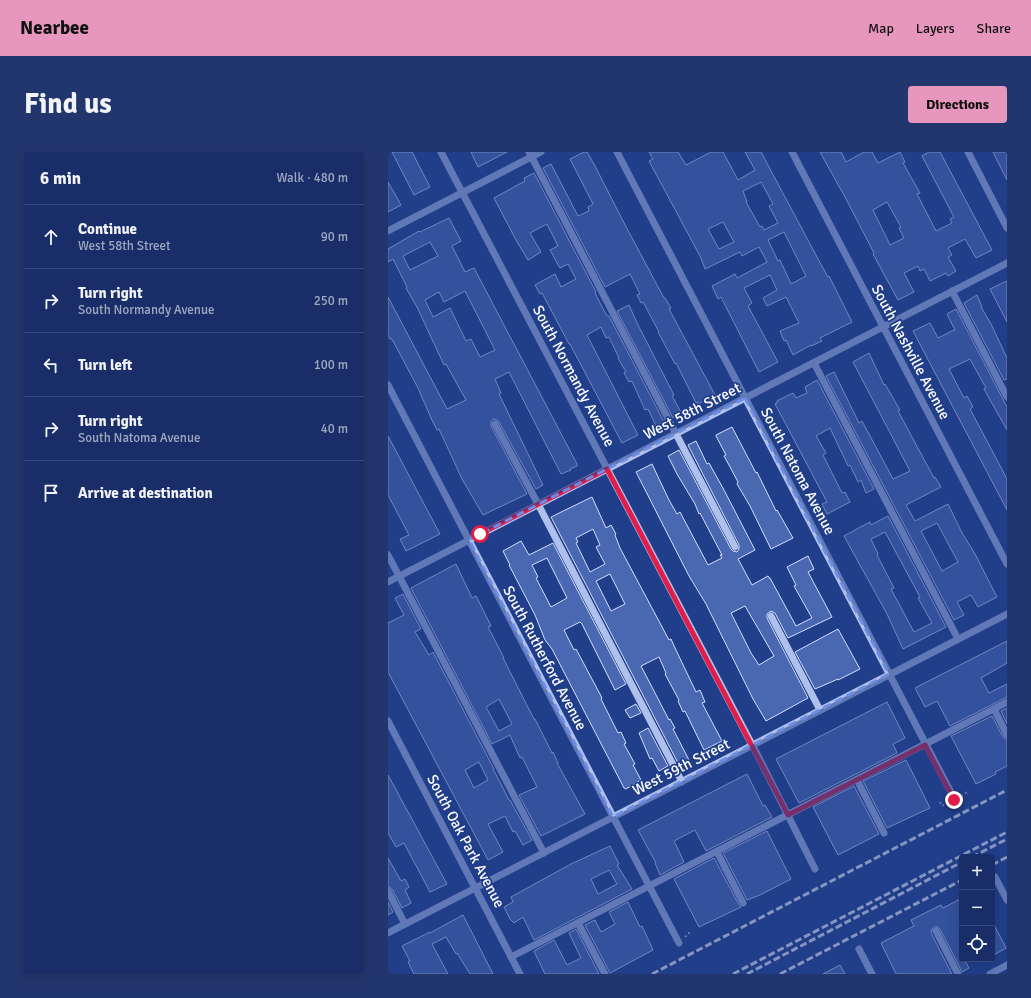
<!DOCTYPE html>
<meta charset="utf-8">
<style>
body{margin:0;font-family:Signika,sans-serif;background:#22366e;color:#f1f3f6}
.controls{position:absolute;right:12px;bottom:12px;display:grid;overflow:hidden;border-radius:4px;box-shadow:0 4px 16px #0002}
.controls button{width:36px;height:36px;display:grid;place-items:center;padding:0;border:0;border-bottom:1px solid #374a7c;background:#192e68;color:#f1f3f6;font:20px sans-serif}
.stop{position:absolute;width:12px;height:12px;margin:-9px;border:3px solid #e11d48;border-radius:50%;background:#fff}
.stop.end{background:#e11d48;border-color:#fff;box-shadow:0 1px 4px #0008}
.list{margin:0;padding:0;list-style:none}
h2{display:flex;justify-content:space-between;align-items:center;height:52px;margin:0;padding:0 16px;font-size:17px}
h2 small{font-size:13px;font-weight:400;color:#9fa8c0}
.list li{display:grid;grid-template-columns:26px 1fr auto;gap:12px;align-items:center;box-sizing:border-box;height:64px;padding:0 16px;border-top:1px solid #374a7c}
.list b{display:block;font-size:15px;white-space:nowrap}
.list p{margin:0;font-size:13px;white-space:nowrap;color:#9fa8c0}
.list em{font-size:13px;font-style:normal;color:#9fa8c0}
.icon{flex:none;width:22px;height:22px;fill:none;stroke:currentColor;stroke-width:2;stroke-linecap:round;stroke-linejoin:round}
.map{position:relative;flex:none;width:619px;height:822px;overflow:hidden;border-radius:4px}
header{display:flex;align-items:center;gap:24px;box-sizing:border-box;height:56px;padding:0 20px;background:#e797bd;color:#111}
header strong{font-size:19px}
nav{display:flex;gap:22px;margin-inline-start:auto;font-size:14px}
.intro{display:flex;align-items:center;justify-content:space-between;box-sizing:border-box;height:96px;padding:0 24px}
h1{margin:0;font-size:28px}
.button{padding:10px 18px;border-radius:4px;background:#e797bd;color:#111;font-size:14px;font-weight:700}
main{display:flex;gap:24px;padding:0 24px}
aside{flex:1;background:#192e68;border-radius:4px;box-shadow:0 4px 16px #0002}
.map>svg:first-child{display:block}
</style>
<header>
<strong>Nearbee</strong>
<nav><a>Map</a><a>Layers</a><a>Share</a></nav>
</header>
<div class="intro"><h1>Find us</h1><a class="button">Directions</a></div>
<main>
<aside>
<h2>6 min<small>Walk · 480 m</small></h2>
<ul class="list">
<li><svg class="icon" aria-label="ahead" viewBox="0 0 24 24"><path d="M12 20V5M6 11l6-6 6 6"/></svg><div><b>Continue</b><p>West 58th Street</p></div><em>90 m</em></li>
<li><svg class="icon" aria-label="right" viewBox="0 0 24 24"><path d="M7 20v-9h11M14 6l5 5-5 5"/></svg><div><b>Turn right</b><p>South Normandy Avenue</p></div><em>250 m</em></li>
<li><svg class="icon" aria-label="left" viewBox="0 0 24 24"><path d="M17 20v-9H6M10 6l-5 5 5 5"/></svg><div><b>Turn left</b></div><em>100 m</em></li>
<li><svg class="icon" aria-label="right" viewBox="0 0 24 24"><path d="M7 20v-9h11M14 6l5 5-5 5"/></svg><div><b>Turn right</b><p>South Natoma Avenue</p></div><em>40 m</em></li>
<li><svg class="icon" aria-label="arrive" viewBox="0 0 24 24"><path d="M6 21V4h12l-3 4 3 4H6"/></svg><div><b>Arrive at destination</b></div></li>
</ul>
</aside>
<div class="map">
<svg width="619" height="822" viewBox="0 0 619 822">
<rect width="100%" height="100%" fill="#213e8b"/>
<!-- building -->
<g fill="#4a68b2" stroke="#d3def8" fill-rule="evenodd">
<path d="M 4,0 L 24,0 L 42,35 L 26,43 Z"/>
<path d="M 83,0 L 119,0 L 90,15 Z"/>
<path d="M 196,0 L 199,0 L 207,14 L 235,69 L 276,146 L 277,146 L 283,156 L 281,157 L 327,243 L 310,252 L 310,250 L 308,251 L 288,211 L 287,212 L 270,180 L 271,180 L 255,150 L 253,151 L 249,143 L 252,142 L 242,122 L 217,135 L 155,16 L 163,12 L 190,64 L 201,59 L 200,55 L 205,52 L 182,7 Z"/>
<path d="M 261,0 L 290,0 L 298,13 L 323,0 L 335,0 L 350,28 L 367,18 L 357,0 L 373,0 L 429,105 L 440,125 L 441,124 L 464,170 L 432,186 L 434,189 L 423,194 L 423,193 L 405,203 L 398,188 L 396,189 L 392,179 L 411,171 L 398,145 L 379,154 L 375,146 L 389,138 L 382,123 L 356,136 L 364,151 L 360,154 L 390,210 L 371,220 L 333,145 L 330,147 L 324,134 L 347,122 L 349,126 L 379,110 L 371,95 L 354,104 L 352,100 L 317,117 L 313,106 L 261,9 L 265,7 ZM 373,30 L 385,52 L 381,54 L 390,71 L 376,78 L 374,74 L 372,75 L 358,50 L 359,50 L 355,39 ZM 335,70 L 346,90 L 331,97 L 320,77 ZM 396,80 L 418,124 L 403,132 L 392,108 L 390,109 L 380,88 Z"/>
<path d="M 432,0 L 453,0 L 458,10 L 476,0 L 484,0 L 490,11 L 512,0 L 517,10 L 515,11 L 532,41 L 529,42 L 548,79 L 564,71 L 562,67 L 566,65 L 534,4 L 541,0 L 552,0 L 604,98 L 588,106 L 577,87 L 560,96 L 564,103 L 560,105 L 568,119 L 560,124 L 558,121 L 542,129 L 536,117 L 532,119 L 530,114 L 516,121 L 526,140 L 510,148 L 485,102 L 486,101 L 457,45 ZM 499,50 L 513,75 L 511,76 L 516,86 L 502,93 L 485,58 Z"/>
<path d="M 605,0 L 619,0 L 619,28 Z"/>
<path d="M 146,21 L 208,140 L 207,141 L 213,153 L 218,162 L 219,164 L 221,164 L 276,270 L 268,274 L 260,257 L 257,258 L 244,229 L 241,230 L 236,221 L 238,220 L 230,206 L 231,206 L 221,185 L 218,186 L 213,175 L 199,183 L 250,283 L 234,291 L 182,192 L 181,192 L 154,141 L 152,142 L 147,133 L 167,122 L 173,135 L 188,127 L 180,112 L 172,116 L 162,98 L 170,94 L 159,72 L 142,81 L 153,100 L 140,108 L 128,88 L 106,46 L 137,29 L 136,26 Z"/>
<path d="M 0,30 L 13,53 L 0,60 Z"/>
<path d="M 61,66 L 73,89 L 64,94 L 77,120 L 86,116 L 189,312 L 189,314 L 182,317 L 183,318 L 173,322 L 121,220 L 107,227 L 113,241 L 111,242 L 155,333 L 148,337 L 111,270 L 109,268 L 105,267 L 103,270 L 103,274 L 139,342 L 95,363 L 74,327 L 51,277 L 49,278 L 43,266 L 30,236 L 4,187 L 2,187 L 0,183 L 0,145 L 59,257 L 78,248 L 58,212 L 56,213 L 29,155 L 18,136 L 19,135 L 5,107 L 0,110 L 0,97 L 31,79 L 32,80 ZM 42,90 L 50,104 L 22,118 L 15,104 ZM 77,139 L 107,198 L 92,205 L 83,187 L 78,189 L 62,156 L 45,165 L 37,148 L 51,140 L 56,150 Z"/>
<path d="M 619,129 L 619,170 L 602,137 Z"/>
<path d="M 589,143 L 594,155 L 593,155 L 603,172 L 619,206 L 619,227 L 616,228 L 576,151 Z"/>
<path d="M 241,153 L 250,173 L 286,243 L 284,244 L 294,262 L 285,266 L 229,159 Z"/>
<path d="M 568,157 L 619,255 L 619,278 L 596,237 L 598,236 L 582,207 L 561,217 L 576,246 L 579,244 L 585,255 L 582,257 L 619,327 L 619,358 L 525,179 L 542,171 L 550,186 L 564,179 L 567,178 L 559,162 Z"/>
<path d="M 481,201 L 496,233 L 497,232 L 512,258 L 510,259 L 546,326 L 547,325 L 553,335 L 518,353 L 527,369 L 560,352 L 573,379 L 587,402 L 609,445 L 590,455 L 583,443 L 569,450 L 576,463 L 566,468 L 438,224 L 446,220 L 471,271 L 474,269 L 505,327 L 522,319 L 465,210 ZM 549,371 L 570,410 L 554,419 L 533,379 Z"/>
<path d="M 429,228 L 486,337 L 478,341 L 473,328 L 470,330 L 462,313 L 460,314 L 442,276 L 428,284 L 438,301 L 435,303 L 454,341 L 457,340 L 462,350 L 439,362 L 434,352 L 439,350 L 387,252 L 389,251 L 389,249 L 405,241 L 408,246 L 419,241 L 417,235 Z"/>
<path d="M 344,275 L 368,321 L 369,320 L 388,359 L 389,358 L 405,386 L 383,397 L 362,354 L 349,332 L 350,330 L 341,313 L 336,304 L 338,303 L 328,284 L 328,283 Z"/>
<path d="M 0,284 L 52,382 L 18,399 L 12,387 L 21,383 L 0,343 Z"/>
<path d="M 308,289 L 319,312 L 321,311 L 336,338 L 367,398 L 350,407 L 364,433 L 380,424 L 381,426 L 382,426 L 408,474 L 424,466 L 406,434 L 408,433 L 399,415 L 420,404 L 426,417 L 420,420 L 444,465 L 400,486 L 387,461 L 383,459 L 379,462 L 379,466 L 420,546 L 378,569 L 365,547 L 318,452 L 301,424 L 248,320 L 264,312 L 281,348 L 289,362 L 292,360 L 320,413 L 334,406 L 332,403 L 334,403 L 312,361 L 311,362 L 307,352 L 289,322 L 280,304 L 291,298 L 343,397 L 345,399 L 349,400 L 351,397 L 351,393 L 300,293 ZM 357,454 L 386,504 L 371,513 L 363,501 L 343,461 Z"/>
<path d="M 204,345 L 218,376 L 223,373 L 228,382 L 227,383 L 232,396 L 281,488 L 283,487 L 287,496 L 308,540 L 312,538 L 317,550 L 314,551 L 334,589 L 316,598 L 297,559 L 295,560 L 290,549 L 291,548 L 277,522 L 278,521 L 271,505 L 253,514 L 281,568 L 282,567 L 287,576 L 285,577 L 301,608 L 291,613 L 163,365 ZM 205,377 L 212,393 L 208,395 L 217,412 L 202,420 L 188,391 L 190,390 L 188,386 ZM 222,422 L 237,452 L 223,459 L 208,429 Z"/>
<path d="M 500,364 L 558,475 L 515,497 L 499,462 L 456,384 L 482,370 L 483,373 ZM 497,380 L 524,430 L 532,445 L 530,446 L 544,471 L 526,480 L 503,437 L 506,436 L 489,403 L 490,402 L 483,387 Z"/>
<path d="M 133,389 L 141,403 L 165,391 L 238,532 L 227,538 L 194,472 L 192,470 L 176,478 L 186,498 L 188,497 L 213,544 L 214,546 L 213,547 L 230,581 L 233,580 L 238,591 L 236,592 L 247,612 L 245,613 L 253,628 L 238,637 L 236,636 L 164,497 L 157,488 L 147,463 L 121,413 L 122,413 L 115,399 ZM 159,406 L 179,446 L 163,455 L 148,426 L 150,425 L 144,413 Z"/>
<path d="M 68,412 L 84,446 L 88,444 L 103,474 L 100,475 L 116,506 L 115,506 L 121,518 L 146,567 L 147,567 L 164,601 L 165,600 L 170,611 L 169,611 L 197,662 L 153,684 L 131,643 L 149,635 L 134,605 L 132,606 L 122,583 L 104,592 L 23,436 ZM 111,547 L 124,572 L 111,579 L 98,555 Z"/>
<path d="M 15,442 L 33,477 L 27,480 L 41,503 L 45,500 L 106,617 L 105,617 L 113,632 L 121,648 L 122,648 L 144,688 L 135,693 L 127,679 L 125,680 L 117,664 L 100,672 L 115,700 L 100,708 L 0,520 L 0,471 L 16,463 L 7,446 ZM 91,610 L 100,628 L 86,636 L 77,618 Z"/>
<path d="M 450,477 L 472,517 L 450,528 L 450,527 L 427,537 L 407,500 Z"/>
<path d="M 619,489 L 619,511 L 593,526 L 601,541 L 619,532 L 619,545 L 562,574 L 549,549 L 537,555 L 527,536 Z"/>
<path d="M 499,550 L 517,586 L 505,592 L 509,601 L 411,651 L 388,607 Z"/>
<path d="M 248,552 L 253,561 L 242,566 L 237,558 Z"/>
<path d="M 619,556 L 619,572 L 613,559 Z"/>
<path d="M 604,564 L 615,585 L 619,588 L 619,614 L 607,620 L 608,622 L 588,632 L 563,584 Z"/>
<path d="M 260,576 L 280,614 L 271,619 L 264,606 L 262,607 L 251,581 Z"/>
<path d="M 518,608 L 542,656 L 499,676 L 475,629 Z"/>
<path d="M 359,622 L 375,654 L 377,653 L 384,665 L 318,699 L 307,678 L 286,689 L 296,710 L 272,723 L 267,711 L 268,711 L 250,678 Z"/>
<path d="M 0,623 L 59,732 L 42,740 L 16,691 L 8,695 L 0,681 Z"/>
<path d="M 466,634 L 491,682 L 450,703 L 425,655 Z"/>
<path d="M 379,679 L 403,727 L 372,743 L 359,748 L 335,701 Z"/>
<path d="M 222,694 L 231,712 L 229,713 L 244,737 L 146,788 L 135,765 L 126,771 L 122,767 L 116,755 L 125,750 L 123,745 L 183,712 ZM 221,718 L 229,732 L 210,742 L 203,727 Z"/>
<path d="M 0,706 L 13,729 L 17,727 L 21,735 L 17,738 L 23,751 L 14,756 L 4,737 L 0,734 Z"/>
<path d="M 326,706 L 351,753 L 353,755 L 311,775 L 286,727 Z"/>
<path d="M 574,746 L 574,807 L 576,807 L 581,816 L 574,820 L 552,777 L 548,774 L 544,777 L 543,781 L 564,822 L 508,822 L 493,791 L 526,774 L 523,768 L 553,753 L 555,756 Z"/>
<path d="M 0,750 L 5,760 L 0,763 Z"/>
<path d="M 240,750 L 252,775 L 254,774 L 260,787 L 265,798 L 222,821 L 197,773 L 207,768 L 213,780 L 227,772 L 221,760 Z"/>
<path d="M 75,763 L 105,822 L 82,822 L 69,801 L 68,802 L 58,785 L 44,792 L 60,822 L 26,822 L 20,810 L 22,809 L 14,794 L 42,780 L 42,781 Z"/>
<path d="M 604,769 L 618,796 L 604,804 Z"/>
<path d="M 188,777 L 211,822 L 157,822 L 146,799 L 166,788 L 179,813 L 193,806 L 181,781 Z"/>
<path d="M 452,813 L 457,822 L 435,822 Z"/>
</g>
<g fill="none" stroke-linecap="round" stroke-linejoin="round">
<!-- path -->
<g stroke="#aec0eb" stroke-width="2" stroke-dasharray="2 3" stroke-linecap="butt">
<path d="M 573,644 L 578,641 L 577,639"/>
<path d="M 552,650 L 554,654 L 560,650"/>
<path d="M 297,785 L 301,782 L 301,780"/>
</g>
<!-- minor -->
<g stroke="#aec0eb" stroke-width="7">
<path d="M 53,0 L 371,606 L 427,717"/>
<path d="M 141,0 L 347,395"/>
<path d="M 229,0 L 568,650"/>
<path d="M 404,0 L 619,412"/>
<path d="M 580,0 L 619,76"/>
<path d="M 0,79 L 153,0"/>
<path d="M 564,139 L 619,245"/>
<path d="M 426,211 L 570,487"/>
<path d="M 0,233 L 291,791"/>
<path d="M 107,272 L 150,352 L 294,630"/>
<path d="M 0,403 L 156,701"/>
<path d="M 0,430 L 619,111"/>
<path d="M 383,464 L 432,558"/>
<path d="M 606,557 L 619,583"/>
<path d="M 0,569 L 132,822"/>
<path d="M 469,628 L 496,681"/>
<path d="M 329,700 L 355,751"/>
<path d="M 607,725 L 619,748"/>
<path d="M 0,739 L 17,772"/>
<path d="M 190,771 L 217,822"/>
<path d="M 548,779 L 570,822"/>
<path d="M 0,781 L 619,462"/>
<path d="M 471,797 L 484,822"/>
<path d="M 123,805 L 619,550"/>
<path d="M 602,822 L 619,813"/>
</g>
<!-- rail -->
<g stroke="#fff" stroke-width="3" stroke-dasharray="7 3" stroke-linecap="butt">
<path d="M 584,705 L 619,687"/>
<path d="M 604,713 L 619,705"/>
<path d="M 264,822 L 619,638"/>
<path d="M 345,822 L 619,680"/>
<path d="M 359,822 L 574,710"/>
<path d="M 392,822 L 574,728"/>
</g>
</g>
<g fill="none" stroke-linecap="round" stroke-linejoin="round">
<!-- route -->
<path stroke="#e11d48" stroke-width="5" d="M 92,382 L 219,317 L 400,663 L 537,593 L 566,648"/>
</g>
<!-- marked area -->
<path d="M0 0H619V822H0ZM 357,246 L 501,522 L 225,665 L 81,388 Z" fill="#213e8b" fill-opacity=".55" fill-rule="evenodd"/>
<path fill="none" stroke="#6c8ce6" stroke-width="3" stroke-dasharray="8 5" stroke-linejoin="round" d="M 357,246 L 501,522 L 225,665 L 81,388 Z"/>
<g text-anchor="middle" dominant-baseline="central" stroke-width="3.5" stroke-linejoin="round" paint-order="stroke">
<!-- street labels -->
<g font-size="15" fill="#fff" stroke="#213e8b">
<text transform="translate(523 200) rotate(62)">South Nashville Avenue</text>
<text transform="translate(186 224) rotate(62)">South Normandy Avenue</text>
<text transform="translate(304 259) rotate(-27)">West 58th Street</text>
<text transform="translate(410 319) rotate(62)">South Natoma Avenue</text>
<text transform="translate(157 506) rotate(62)">South Rutherford Avenue</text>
<text transform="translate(293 615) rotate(-27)">West 59th Street</text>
<text transform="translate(78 689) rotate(62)">South Oak Park Avenue</text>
</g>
</g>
</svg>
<div class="controls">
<button>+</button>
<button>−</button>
<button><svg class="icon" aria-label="locate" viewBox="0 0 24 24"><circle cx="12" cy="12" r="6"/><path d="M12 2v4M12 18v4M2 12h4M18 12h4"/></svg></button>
</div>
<div class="stop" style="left:92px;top:382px"></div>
<div class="stop end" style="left:566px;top:648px"></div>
</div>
</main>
